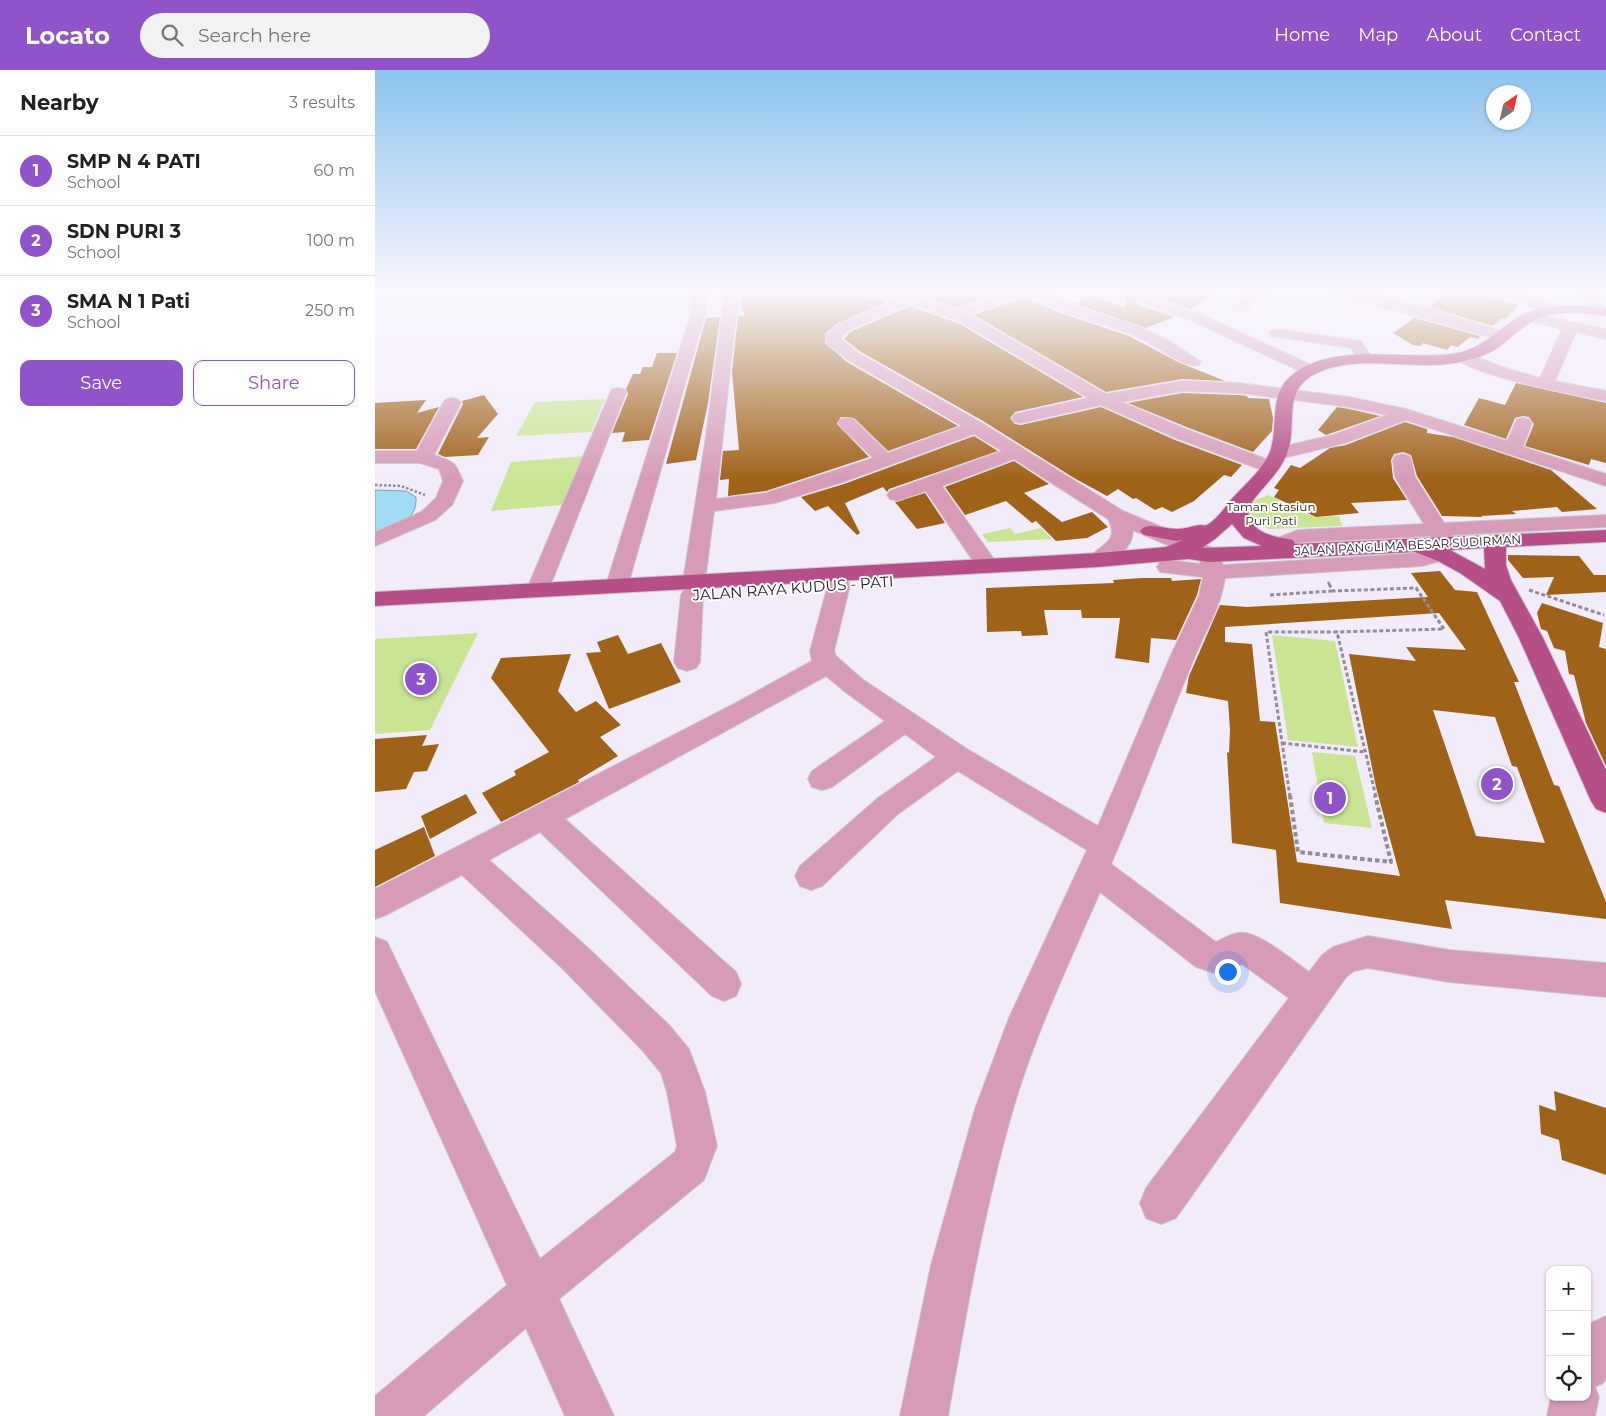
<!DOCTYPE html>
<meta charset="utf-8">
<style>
body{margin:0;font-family:Montserrat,sans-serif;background:#f2f2f2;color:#202124}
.controls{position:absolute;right:15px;bottom:15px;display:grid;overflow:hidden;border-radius:10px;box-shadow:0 1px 4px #0004}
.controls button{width:45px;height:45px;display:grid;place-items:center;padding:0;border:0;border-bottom:1px solid #e0e0e0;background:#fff;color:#202124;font:25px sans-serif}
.compass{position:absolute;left:1111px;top:15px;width:45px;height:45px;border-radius:50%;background:#fff;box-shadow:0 1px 4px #0004;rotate:34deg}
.you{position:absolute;left:852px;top:901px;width:18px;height:18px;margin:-12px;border:4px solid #fff;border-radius:50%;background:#1a73e8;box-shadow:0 0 0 8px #1a73e833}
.badge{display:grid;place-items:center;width:32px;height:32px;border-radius:50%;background:#9153ca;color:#fff;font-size:16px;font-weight:700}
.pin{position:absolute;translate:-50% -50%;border:2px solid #fff;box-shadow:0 1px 5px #0006}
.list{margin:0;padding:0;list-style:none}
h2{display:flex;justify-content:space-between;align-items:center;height:65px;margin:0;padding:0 20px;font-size:21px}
h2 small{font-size:16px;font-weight:400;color:#757577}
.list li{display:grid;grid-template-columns:32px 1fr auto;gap:15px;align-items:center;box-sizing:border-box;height:70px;padding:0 20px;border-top:1px solid #e0e0e0}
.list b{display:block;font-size:19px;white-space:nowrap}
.list p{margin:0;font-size:16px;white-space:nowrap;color:#757577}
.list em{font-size:16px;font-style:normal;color:#757577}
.actions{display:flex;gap:10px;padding:15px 20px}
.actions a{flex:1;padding:11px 0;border:1px solid #9153ca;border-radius:10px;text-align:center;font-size:18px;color:#9153ca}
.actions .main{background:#9153ca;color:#fff}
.icon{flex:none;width:28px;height:28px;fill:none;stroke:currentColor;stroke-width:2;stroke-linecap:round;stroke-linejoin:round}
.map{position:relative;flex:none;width:1231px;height:1346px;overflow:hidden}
header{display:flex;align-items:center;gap:30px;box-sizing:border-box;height:70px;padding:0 25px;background:#9153ca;color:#fff}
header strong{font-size:24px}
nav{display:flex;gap:28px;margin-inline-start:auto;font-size:18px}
.search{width:350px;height:45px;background:#f2f2f2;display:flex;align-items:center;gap:12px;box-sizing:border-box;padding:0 18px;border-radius:28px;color:#757577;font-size:19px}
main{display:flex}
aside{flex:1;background:#fff}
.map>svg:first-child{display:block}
</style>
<header>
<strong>Locato</strong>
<div class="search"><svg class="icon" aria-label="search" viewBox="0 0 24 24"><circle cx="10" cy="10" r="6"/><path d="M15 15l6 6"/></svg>Search here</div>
<nav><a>Home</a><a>Map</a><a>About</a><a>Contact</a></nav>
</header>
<main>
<aside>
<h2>Nearby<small>3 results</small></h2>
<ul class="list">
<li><span class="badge">1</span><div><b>SMP N 4 PATI</b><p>School</p></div><em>60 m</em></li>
<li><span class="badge">2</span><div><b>SDN PURI 3</b><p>School</p></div><em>100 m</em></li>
<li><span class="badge">3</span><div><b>SMA N 1 Pati</b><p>School</p></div><em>250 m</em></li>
</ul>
<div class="actions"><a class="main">Save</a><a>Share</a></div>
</aside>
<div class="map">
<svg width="1231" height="1346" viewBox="0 0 1231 1346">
<rect width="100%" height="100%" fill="#f2ebfa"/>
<!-- green -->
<g fill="#c9e594">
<path d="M 230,329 L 216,362 L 141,366 L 160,332 Z"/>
<path d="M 211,386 L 198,434 L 116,441 L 136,392 Z"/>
<path d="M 894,425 L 923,441 L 941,447 L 964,446 L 967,456 L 894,459 L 880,452 L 874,444 L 874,439 L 880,430 Z"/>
<path d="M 635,458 L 640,464 L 666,458 L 677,469 L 613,472 L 607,464 Z"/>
<path d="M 103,563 L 55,660 L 0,664 L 0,569 Z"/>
<path d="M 897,565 L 960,571 L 983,677 L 913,670 Z"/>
<path d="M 937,682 L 980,686 L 997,758 L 949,753 Z"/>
</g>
<!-- water -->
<path fill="#a2dbf4" stroke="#7ba2b5" d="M 0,420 L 31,421 L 41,427 C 43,452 19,455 0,462 Z"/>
<!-- building -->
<g fill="#9f6219" fill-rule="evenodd">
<path d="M 368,222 L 484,222 L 488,227 L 512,232 L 463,253 L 450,264 L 450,273 L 472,292 L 583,356 L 513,381 L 479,348 L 466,347 L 462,354 L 494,387 L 391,421 L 353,426 L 354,409 L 345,410 L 348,381 L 364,380 L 357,302 L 363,246 L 370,246 L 365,232 Z"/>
<path d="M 560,222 L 627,222 L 581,238 L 552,228 Z"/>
<path d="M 752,222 L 842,222 L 816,239 L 771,224 L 765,225 L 761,229 L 764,235 L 799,247 L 771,258 L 700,234 L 716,226 L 750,237 Z"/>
<path d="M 1073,222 L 1113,222 L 1116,227 L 1144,235 L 1131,249 L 1127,248 L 1118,256 L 1054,237 Z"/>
<path d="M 649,227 L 683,242 L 754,266 L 803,292 L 850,311 L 807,309 L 731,322 L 599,245 Z"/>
<path d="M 535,236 L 585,254 L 708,327 L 640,342 L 635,348 L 640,354 L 646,355 L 726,337 L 800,370 L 867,395 L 856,407 L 849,405 L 819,431 L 797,442 L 787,437 L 780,440 L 761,428 L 758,429 L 743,419 L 732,426 L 699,408 L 608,351 L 486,282 L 469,269 L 475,262 Z"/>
<path d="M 345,247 L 333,333 L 321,390 L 291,394 L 331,248 Z"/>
<path d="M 1039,248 L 1105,266 L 1103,269 L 1095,267 L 1083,277 L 1076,275 L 1072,280 L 1048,273 L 1046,276 L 1038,275 L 1018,263 Z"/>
<path d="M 282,283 L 302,283 L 274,370 L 247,372 L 250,362 L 237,363 L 253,324 L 251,319 L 258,304 L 265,304 L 268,297 L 277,297 Z"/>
<path d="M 1141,313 L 1231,333 L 1231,393 L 1216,389 L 1214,395 L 1150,376 L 1159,354 L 1154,347 L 1148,346 L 1140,348 L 1131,369 L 1089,355 L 1104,328 L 1130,335 Z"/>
<path d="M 807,323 L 864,325 L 872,326 L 873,328 L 894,329 L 898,348 L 897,361 L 878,382 L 814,358 L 753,333 Z"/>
<path d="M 109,325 L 123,344 L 102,368 L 114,367 L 103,385 L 70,387 L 63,384 L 88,334 L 87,331 Z"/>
<path d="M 51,330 L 42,343 L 64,337 L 41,379 L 0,379 L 0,333 Z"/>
<path d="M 962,337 L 974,339 L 1005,346 L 951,365 L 943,360 Z"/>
<path d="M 1030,352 L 1052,359 L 1052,363 L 1078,367 L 1176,400 L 1222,439 L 1187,442 L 1182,437 L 1137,441 L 1141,444 L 1106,446 L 1108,447 L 1067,446 L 1042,406 L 1036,385 L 1028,382 L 1019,384 L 1016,390 L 1018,408 L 1032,430 L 976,433 L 984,443 L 941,447 L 899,427 L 904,420 L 899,418 L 916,395 L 925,398 L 955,378 L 971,375 Z"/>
<path d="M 599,366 L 623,381 L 514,419 L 512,422 L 508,417 L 470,433 L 485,463 L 482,465 L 453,436 L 440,441 L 426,427 L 469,414 Z"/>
<path d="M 639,391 L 674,414 L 649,423 L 687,452 L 717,442 L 733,457 L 712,468 L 681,471 L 661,451 L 657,453 L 631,431 L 590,445 L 570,417 Z"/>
<path d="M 550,423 L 570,453 L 542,459 L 520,432 Z"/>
<path d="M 1133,485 L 1204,486 L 1219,505 L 1231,505 L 1231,522 L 1171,525 L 1179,507 L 1148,508 L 1133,490 Z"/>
<path d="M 1065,501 L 1080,520 L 1102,522 L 1144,612 L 1139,612 L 1179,715 L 1184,716 L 1231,832 L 1231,849 L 1070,830 L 1077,859 L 905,833 L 901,780 L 857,773 L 852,682 L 854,683 L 855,660 L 853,631 L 811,623 L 814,606 L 845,535 L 872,537 L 1053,527 L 1036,503 ZM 1064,543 L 1091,580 L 1031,577 L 1041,591 L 974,584 L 1001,717 L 1025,806 L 922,792 L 900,652 L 885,651 L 877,574 L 850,572 L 850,557 ZM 1058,640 L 1120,647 L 1137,696 L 1142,697 L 1170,773 L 1101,766 Z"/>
<path d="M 767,508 L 796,508 L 797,511 L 826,509 L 822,525 L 801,570 L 776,568 L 774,593 L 740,588 L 745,548 L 707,548 L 706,540 L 669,540 L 673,565 L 647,566 L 646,561 L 612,562 L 611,518 L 739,513 L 738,510 Z"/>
<path d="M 1167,533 L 1228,553 L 1224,577 L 1231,579 L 1231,696 L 1211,653 L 1199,605 L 1194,604 L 1190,581 L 1179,578 L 1172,561 L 1166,559 L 1162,543 Z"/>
<path d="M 243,565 L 253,584 L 286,573 L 306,612 L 234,639 L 211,583 L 226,582 L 222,572 Z"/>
<path d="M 196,584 L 183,621 L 201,642 L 221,631 L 246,655 L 225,667 L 243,686 L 203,710 L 204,712 L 126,752 L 107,723 L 141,705 L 139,701 L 174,682 L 116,608 L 126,588 Z"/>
<path d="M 52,665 L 47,676 L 64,674 L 52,701 L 39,702 L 31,719 L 0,722 L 0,669 Z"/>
<path d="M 91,724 L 102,743 L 55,769 L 46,746 Z"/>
<path d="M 49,757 L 60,786 L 0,817 L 0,780 Z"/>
<path d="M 1179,1021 L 1231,1038 L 1231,1105 L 1187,1090 L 1184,1070 L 1166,1064 L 1164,1035 L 1181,1041 Z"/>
</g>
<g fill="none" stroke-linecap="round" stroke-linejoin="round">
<defs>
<g id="minor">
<path d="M 318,222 L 332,222 L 330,244 L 253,515 L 250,520 L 242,522 L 234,520 L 231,515 L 316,244 Z"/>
<path d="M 352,222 L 366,222 L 363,229 L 341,429 L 391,423 L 498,388 L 466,357 L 463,353 L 466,349 L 472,348 L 478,349 L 513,383 L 587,356 L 473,290 L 454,275 L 451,272 L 451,265 L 464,254 L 518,231 L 488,225 L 486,222 L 516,222 L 532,225 L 539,222 L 558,222 L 548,228 L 581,240 L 633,222 L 669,222 L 706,238 L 763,256 L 796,272 L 826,292 L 824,295 C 810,299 783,277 769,270 C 732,252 687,247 651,224 L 595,245 L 731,324 L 807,311 L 864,313 L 974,327 L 1031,339 L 1132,371 L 1142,349 L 1148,348 L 1154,349 L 1157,353 L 1148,377 L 1231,404 L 1231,416 L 1031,350 L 970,373 L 904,389 L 897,387 L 895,383 L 897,379 L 958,365 L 1012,345 L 974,337 L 864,323 L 807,321 L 747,332 L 813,360 L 902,393 L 905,397 L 902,401 L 895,403 L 801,368 L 726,335 L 646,353 L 640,352 L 637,348 L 640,344 L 713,328 L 586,252 L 535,234 L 474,260 L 467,266 L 467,270 L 485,284 L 607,353 L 748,441 L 842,480 L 848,495 L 1046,483 L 1056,479 L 1061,474 L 1056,466 L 927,472 L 896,487 L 888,489 L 880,487 L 877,482 L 880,477 L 923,460 L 1049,454 L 1020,407 L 1018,390 L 1020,386 L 1027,384 L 1034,386 L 1036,390 L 1040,407 L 1069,453 L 1231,445 L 1231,457 L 1077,465 L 1083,474 L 1072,489 L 1047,496 L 850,508 C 846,536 831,560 820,586 C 791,655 766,725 736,794 L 841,872 C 848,869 855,864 863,863 C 882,859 918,891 934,902 L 947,885 L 958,877 L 993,866 L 1074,880 L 1231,893 L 1231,927 L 1074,912 L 993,898 L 979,901 L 971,907 L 801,1148 L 786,1154 L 771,1148 L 765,1133 L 771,1118 L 914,928 L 867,894 L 843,904 L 821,897 L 725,822 C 694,893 660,964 638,1039 C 609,1140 591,1243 573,1346 L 525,1346 L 556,1195 L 600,1039 L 634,948 L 712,780 L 583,701 L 523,744 L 447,816 L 436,820 L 425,816 L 420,806 L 425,796 L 503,728 L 561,687 L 530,664 L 457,717 L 447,720 L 437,717 L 433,709 L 437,701 L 510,651 L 469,621 L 451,606 L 190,749 L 361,902 L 366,914 L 361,926 L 349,931 L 337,926 L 165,762 L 114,790 L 212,877 L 294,955 L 314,979 L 330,1022 L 342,1076 L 329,1110 L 184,1229 L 239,1346 L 190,1346 L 151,1258 L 49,1346 L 0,1346 L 0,1326 L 132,1215 L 0,921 L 0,867 L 12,872 L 165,1189 L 300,1082 L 302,1076 L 292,1022 L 286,1003 L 268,981 L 188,899 L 87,805 L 11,845 L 0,849 L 0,819 L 357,635 L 437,591 L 435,581 L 453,515 L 456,510 L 464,508 L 472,510 L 475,515 L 459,581 L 461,586 L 487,609 L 592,679 L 723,756 L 796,585 L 824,526 L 828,507 L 785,502 L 782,497 L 785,492 L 793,490 L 826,494 L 824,489 L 758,460 C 758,479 734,499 715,495 L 712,490 C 723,475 746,473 733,449 L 639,389 L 567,416 L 623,495 L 620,500 L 612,502 L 604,500 L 551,421 L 522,431 L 515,429 L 512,425 L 515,421 L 627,381 L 599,364 L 468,412 L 400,433 L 339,441 L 330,511 L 327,516 L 319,518 L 311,516 L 308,511 L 330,373 L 349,229 Z"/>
<path d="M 877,222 L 893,222 L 869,241 L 859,241 L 857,238 L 859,235 Z"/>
<path d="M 959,222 C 1013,222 1079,247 1131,262 L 1134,265 L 1131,268 L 1126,270 L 961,225 Z"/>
<path d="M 1115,222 L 1137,222 L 1188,237 L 1190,240 L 1188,243 L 1183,244 L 1117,225 Z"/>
<path d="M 1209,222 L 1224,222 L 1222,225 L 1228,241 L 1226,244 L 1216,244 L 1208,224 Z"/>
<path d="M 770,226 L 825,244 L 941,297 L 943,300 L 941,303 L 929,303 L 815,250 L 765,233 L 763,230 L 765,227 Z"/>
<path d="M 1155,243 L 1231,259 L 1231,269 L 1201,262 L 1180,311 L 1231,321 L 1231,331 C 1204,326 1092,305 1079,286 L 1081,283 L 1093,283 L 1127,297 L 1165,308 L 1187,259 L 1150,250 L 1148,247 L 1150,244 Z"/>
<path d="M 902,259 L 986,271 L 998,289 L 996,292 L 984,292 L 976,278 L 897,266 L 895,263 L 897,260 Z"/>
<path d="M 243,318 L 249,319 L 251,323 L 174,519 L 171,524 L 163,526 L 155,524 L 152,519 L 235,323 L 237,319 Z"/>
<path d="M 77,328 L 83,329 L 86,333 L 59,385 C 79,392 79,390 88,411 L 77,435 L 60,450 L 0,476 L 0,462 L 46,442 L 61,428 L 68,411 L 64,399 L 45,393 L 0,393 L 0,381 L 42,381 L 68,333 L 71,329 Z"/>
<path d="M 317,518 L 325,520 L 328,525 L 325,592 L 321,598 L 312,601 L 303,598 L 299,592 L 306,525 L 309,520 Z"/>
<path d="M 1231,1246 L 1231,1308 L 1228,1313 L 1220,1317 L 1224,1327 L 1220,1346 L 1172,1346 L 1176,1327 L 1212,1327 L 1212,1255 Z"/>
</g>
<path id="major" d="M 1195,235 L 1231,238 L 1231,246 C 1209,243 1185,240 1164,248 C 1148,255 1137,267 1124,277 C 1113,285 1098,289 1085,292 C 1040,302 985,283 942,303 C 904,321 925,356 911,386 C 903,405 886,418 875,435 C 873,438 873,442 874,446 C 878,464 902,467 918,470 L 920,474 L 1231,460 L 1231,472 L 1131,477 L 1131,495 L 1136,510 L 1168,568 L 1231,700 L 1231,743 L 1221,739 L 1216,731 L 1144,568 L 1125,531 L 1085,503 L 1063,491 L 1040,482 L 834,492 L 813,489 L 723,497 L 0,536 L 0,522 L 723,483 L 791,477 L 808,470 L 802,471 L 769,465 L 765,461 L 769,457 C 780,454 790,459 802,459 C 810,459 817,456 825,455 C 827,455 830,456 832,455 C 840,451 850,438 855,431 C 868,416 885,403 894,384 C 905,359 892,326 916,306 C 958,270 1032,292 1082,283 C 1108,278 1123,259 1144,247 C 1159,238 1177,235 1195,235 ZM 857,454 L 869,468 L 887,476 L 827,478 L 840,469 ZM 1109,478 L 1110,499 L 1075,480 Z"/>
</defs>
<!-- minor casing -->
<use href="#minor" stroke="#ccc6d3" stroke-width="2"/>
<!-- major casing -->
<use href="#major" stroke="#ccc6d3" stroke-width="2"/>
<!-- path-far2 -->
<g stroke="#918c97" stroke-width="2.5" stroke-dasharray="2.5 2" stroke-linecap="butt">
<path d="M 0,415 L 26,416 L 50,425"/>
<path d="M 953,512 L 955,515"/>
</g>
<!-- path-far1 -->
<g stroke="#918c97" stroke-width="3" stroke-dasharray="4 2.5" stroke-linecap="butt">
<path d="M 954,514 L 958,521 L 1041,518 L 1069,559 L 962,562"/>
<path d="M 1154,520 L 1229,545"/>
<path d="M 895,525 L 958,521"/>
<path d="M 907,673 L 990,682"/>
<path d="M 915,727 L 891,562 L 962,562 L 1001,727"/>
</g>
<!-- path -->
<path stroke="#918c97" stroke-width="4" stroke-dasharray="4.5 3" stroke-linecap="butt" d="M 915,725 L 923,782 L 1016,792 L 1000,725"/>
<!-- minor -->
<use href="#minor" fill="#d59bb7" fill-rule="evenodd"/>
<!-- major -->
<use href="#major" fill="#b64f88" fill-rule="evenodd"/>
</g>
<!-- sky -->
<linearGradient id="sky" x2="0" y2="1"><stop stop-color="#8cc4ed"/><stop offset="0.54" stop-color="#f9f6fd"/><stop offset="1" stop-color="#f9f6fd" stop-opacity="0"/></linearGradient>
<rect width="1231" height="411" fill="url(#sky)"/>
<g text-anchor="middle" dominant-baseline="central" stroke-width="4" stroke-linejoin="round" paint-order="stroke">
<!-- far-park labels -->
<g font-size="12" fill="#242e0a" stroke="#fdfbfe">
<text x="896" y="436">Taman Stasiun<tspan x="896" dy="14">Puri Pati</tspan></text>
</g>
<!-- far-street labels -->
<g font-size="12" fill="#1f1c22" stroke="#fdfbfe">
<text transform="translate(1033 475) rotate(-3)">JALAN PANGLIMA BESAR SUDIRMAN</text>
</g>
<!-- street labels -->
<g font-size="15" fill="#1f1c22" stroke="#fdfbfe">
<text transform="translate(418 518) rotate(-4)">JALAN RAYA KUDUS - PATI</text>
</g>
</g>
</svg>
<div class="controls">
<button>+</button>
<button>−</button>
<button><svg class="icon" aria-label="locate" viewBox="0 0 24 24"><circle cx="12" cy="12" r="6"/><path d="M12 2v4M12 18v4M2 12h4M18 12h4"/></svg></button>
</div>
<svg class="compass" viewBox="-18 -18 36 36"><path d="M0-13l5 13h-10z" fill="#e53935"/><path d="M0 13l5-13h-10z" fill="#757577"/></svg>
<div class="you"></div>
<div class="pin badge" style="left:955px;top:728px">1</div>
<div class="pin badge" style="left:1122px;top:714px">2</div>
<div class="pin badge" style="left:46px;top:609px">3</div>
</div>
</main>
